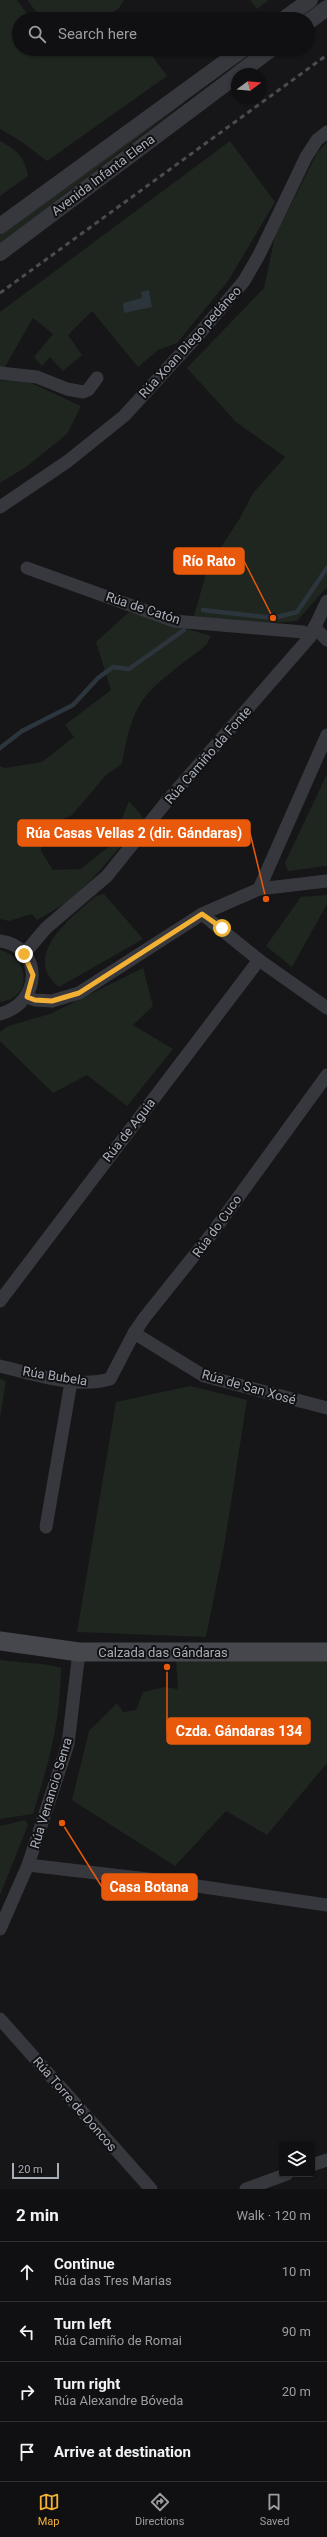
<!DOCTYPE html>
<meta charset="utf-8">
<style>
body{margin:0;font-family:Roboto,sans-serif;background:#19191b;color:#f1f3f6}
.controls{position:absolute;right:12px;bottom:12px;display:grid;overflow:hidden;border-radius:4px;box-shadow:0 1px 3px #0004}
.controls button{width:36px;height:36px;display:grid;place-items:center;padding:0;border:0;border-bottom:1px solid #303032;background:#101012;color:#f1f3f6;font:20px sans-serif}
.compass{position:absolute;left:231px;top:68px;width:36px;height:36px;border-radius:50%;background:#101012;box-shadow:0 1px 3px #0004;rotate:74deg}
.scale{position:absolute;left:12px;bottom:10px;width:47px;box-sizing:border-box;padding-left:4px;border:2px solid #a8adb8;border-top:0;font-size:11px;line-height:14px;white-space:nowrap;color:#a8adb8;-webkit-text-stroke:3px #111113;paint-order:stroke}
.stop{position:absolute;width:12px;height:12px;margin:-9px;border:3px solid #f2b134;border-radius:50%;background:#fff}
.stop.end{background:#f2b134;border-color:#fff;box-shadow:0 1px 4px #0008}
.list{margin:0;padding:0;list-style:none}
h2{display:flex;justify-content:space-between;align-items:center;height:52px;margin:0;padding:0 16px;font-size:17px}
h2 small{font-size:13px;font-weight:400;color:#9c9d9f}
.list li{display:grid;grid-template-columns:26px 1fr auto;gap:12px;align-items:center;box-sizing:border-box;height:60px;padding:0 16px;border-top:1px solid #303032}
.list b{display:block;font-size:15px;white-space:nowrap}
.list p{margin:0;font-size:13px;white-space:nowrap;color:#9c9d9f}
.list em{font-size:13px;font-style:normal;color:#9c9d9f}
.icon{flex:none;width:22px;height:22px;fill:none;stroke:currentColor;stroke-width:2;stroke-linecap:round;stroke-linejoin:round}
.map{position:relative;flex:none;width:327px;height:2189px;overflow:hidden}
.search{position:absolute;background:#101012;box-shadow:0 1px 3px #0004;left:12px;right:12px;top:12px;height:44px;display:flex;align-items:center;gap:10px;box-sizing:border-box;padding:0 14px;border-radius:22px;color:#9c9d9f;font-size:15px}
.sheet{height:292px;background:#101012}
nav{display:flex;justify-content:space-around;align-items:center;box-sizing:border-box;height:56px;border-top:1px solid #303032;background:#101012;font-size:11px;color:#9c9d9f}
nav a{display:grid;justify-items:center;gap:2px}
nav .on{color:#f2b134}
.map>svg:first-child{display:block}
</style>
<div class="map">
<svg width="327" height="2189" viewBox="0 0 327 2189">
<rect width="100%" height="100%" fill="#161618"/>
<!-- green -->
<g fill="#1e261f">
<path d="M 0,0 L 17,0 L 31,19 L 19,19 L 19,49 L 147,49 L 167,76 L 47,161 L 19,140 L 0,129 Z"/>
<path d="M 27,0 L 124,0 L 119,8 L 104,19 L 42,19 Z"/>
<path d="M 250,0 L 269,0 L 257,9 Z"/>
<path d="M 182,99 L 185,102 L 0,243 L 0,235 Z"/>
<path d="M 0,141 C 18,151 24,156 28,176 L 0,196 Z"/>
<path d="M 230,141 L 275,202 L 228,281 L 177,343 L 158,350 L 138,367 L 92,311 L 68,335 L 82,355 L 63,371 L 50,357 L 42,366 L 34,357 L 53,334 L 33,318 L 5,367 L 0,367 L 0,312 Z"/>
<path d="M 327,142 L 327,587 L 297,621 L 247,625 L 193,619 L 208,567 L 240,518 L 253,493 L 285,457 L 236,422 L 187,368 L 264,288 L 275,236 L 317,153 Z"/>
<path d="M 0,380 L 29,382 L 81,406 L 67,434 L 26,467 L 0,483 Z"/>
<path d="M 129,612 L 211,636 L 206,645 C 186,662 149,685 138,708 C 129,725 125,745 122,764 L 107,774 L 72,815 L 42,829 L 41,851 L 53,870 L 81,869 L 111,845 L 129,801 L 144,819 L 94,877 L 68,902 L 37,920 L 32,914 L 9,921 L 0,919 L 0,766 L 5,768 L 42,762 L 74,737 L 65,725 L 111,690 L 96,642 Z"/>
<path d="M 327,774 L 327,866 L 288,871 L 285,863 Z"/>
<path d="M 104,894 L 143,939 L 59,987 C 20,955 73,916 96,896 Z"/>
<path d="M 327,895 L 327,904 L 292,967 L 266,946 L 301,897 Z"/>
<path d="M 0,950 C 30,958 33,998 0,1002 Z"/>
<path d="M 143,968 L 153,1006 L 133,1025 L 173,1049 L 127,1106 L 87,1075 L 53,1093 L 0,1041 L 0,1032 L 8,1026 L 50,1014 Z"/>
<path d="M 0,1379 L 6,1381 L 0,1418 Z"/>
<path d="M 190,1386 L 247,1400 L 224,1547 L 206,1637 L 77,1632 L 116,1402 Z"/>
<path d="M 0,1660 L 50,1665 L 61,1668 C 60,1724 49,1761 33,1814 L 0,1819 Z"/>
<path d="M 176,1660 L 327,1661 L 327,1763 L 267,1835 L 226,1811 L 175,1866 L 72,1800 L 89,1731 L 117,1703 L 123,1712 L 136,1710 L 143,1692 L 165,1687 L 178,1689 Z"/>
<path d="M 25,1820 L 28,1825 L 0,1895 L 0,1826 Z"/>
</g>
<!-- water -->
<path fill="#2c353c" d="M 149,290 L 152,307 L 124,313 L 123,303 L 142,298 L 141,292 Z"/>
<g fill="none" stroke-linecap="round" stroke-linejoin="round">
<!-- stream -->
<g stroke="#2c353c" stroke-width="4.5">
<path d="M 203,610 L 273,618 L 297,612 L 327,568"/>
<path d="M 0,748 L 22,731 L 73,705 L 98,678 L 113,667 L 129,669 L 184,630"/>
</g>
<!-- minor -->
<g stroke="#37383d" stroke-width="13">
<path d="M 0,373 L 37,377 L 67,389 L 83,392 L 88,390 L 97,378"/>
<path d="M 0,507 L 68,461 L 124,416 L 199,334 L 244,281 L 259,255 L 306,157 L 317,140 L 327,132"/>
<path d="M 27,568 L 174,621 L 303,632 L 310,637"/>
<path d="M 314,627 L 327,640"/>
<path d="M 259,889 L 327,735"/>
<path d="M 202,914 L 259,960 L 327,1008"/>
<path d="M 0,941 C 44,947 42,1003 0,1014"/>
<path d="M 24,954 L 46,928 L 107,876 L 167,801 L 310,637 L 327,601"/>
<path d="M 27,997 L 35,1000 L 52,1001 L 79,993 L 202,914 L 259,889 L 327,881"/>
<path d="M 0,1301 L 259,960"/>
<path d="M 134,1333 L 204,1376 L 327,1408"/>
<path d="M 0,1366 C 35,1374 75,1389 110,1379 L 134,1333 L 145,1317 L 213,1232 L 327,1075"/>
<path d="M 46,1527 L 71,1382"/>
<path d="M 28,1865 L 156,1880 L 327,1905"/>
<path d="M 0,1929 L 28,1865 L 68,1744 L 79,1652"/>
<path d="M 0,2019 L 151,2189"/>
<path d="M 312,2165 L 327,2160"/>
<path d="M 246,2189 L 287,2174"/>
</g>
<!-- tertiary -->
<g stroke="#37383d" stroke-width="16">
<path d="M 284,19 L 310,0"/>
<path d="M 308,22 L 327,8"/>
<path d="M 238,74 L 271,49"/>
<path d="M 0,226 L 243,49"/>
<path d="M 0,253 L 237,75"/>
</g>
<!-- secondary -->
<path stroke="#45474d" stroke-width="19" d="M 0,1641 L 79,1652 L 327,1652"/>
<!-- rail -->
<path stroke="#4a4c52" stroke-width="3" stroke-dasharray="5 4" stroke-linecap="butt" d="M 0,293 L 327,55"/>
</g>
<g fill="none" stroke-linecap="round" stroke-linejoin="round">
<!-- route -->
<path stroke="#f2b134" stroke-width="5" d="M 24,954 L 33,975 L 27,997 L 35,1000 L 52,1001 L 79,993 L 202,914 L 222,928"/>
</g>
<g text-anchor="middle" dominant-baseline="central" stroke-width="4" stroke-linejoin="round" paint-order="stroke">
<!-- street labels -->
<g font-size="13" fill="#a8adb8" stroke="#111113">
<text transform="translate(103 175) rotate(-37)">Avenida Infanta Elena</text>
<text transform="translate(190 342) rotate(-48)">Rúa Xoan Diego pedáneo</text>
<text transform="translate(143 608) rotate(18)">Rúa de Catón</text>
<text transform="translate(208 755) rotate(-49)">Rúa Camiño da Fonte</text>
<text transform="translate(129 1130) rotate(-52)">Rúa de Aguia</text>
<text transform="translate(217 1226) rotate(-54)">Rúa do Cuco</text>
<text transform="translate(55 1376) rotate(9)">Rúa Bubela</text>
<text transform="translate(249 1387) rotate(16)">Rúa de San Xosé</text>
<text x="163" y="1652">Calzada das Gándaras</text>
<text transform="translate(51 1793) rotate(-73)">Rúa Venancio Senra</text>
<text transform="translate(75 2104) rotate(49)">Rúa Torre de Doncos</text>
</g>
</g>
<!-- callouts -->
<path fill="none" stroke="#e8590c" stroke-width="1.5" d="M273 618L244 561M266 899L250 833M167 1667L167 1731M62 1823L102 1887"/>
<g fill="#e8590c" stroke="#111113" stroke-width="1.5">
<circle cx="273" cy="618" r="4"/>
<circle cx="266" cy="899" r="4"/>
<circle cx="167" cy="1667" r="4"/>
<circle cx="62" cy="1823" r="4"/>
</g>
<g fill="#e8590c" stroke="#e8590c" stroke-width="1.5">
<rect x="174" y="548" width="70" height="26" rx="4"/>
<rect x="18" y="820" width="232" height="26" rx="4"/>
<rect x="167" y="1718" width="143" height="26" rx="4"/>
<rect x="102" y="1874" width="95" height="26" rx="4"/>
</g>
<g font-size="14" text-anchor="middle" font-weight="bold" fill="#fff">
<text x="209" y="566">Río Rato</text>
<text x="134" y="838">Rúa Casas Vellas 2 (dir. Gándaras)</text>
<text x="239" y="1736">Czda. Gándaras 134</text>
<text x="149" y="1892">Casa Botana</text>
</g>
</svg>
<div class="controls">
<button><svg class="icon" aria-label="layers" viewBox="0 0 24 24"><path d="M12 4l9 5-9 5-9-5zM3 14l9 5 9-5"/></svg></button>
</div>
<svg class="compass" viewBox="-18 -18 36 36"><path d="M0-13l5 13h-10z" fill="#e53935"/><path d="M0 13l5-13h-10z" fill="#9c9d9f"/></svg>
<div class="scale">20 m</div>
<div class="stop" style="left:222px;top:928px"></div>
<div class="stop end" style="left:24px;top:954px"></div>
<div class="search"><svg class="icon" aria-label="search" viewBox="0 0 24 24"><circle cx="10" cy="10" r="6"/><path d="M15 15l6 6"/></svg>Search here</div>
</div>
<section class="sheet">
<h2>2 min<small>Walk · 120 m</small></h2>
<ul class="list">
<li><svg class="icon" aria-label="ahead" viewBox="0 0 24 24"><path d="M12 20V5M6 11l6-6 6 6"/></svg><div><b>Continue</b><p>Rúa das Tres Marias</p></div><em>10 m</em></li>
<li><svg class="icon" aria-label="left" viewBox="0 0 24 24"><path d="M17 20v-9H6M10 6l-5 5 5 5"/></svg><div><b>Turn left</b><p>Rúa Camiño de Romai</p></div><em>90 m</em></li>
<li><svg class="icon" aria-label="right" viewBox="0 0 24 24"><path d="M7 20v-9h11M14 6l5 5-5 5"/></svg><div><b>Turn right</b><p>Rúa Alexandre Bóveda</p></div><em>20 m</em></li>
<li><svg class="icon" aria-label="arrive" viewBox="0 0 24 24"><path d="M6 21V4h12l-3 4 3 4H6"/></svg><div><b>Arrive at destination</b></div></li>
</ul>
</section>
<nav>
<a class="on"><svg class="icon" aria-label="map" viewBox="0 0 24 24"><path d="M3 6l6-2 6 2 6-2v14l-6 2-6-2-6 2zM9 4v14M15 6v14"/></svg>Map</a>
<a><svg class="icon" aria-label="directions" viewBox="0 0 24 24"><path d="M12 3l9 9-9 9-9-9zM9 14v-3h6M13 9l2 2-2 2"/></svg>Directions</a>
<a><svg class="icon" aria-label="saved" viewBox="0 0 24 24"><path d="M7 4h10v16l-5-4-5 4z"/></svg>Saved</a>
</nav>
